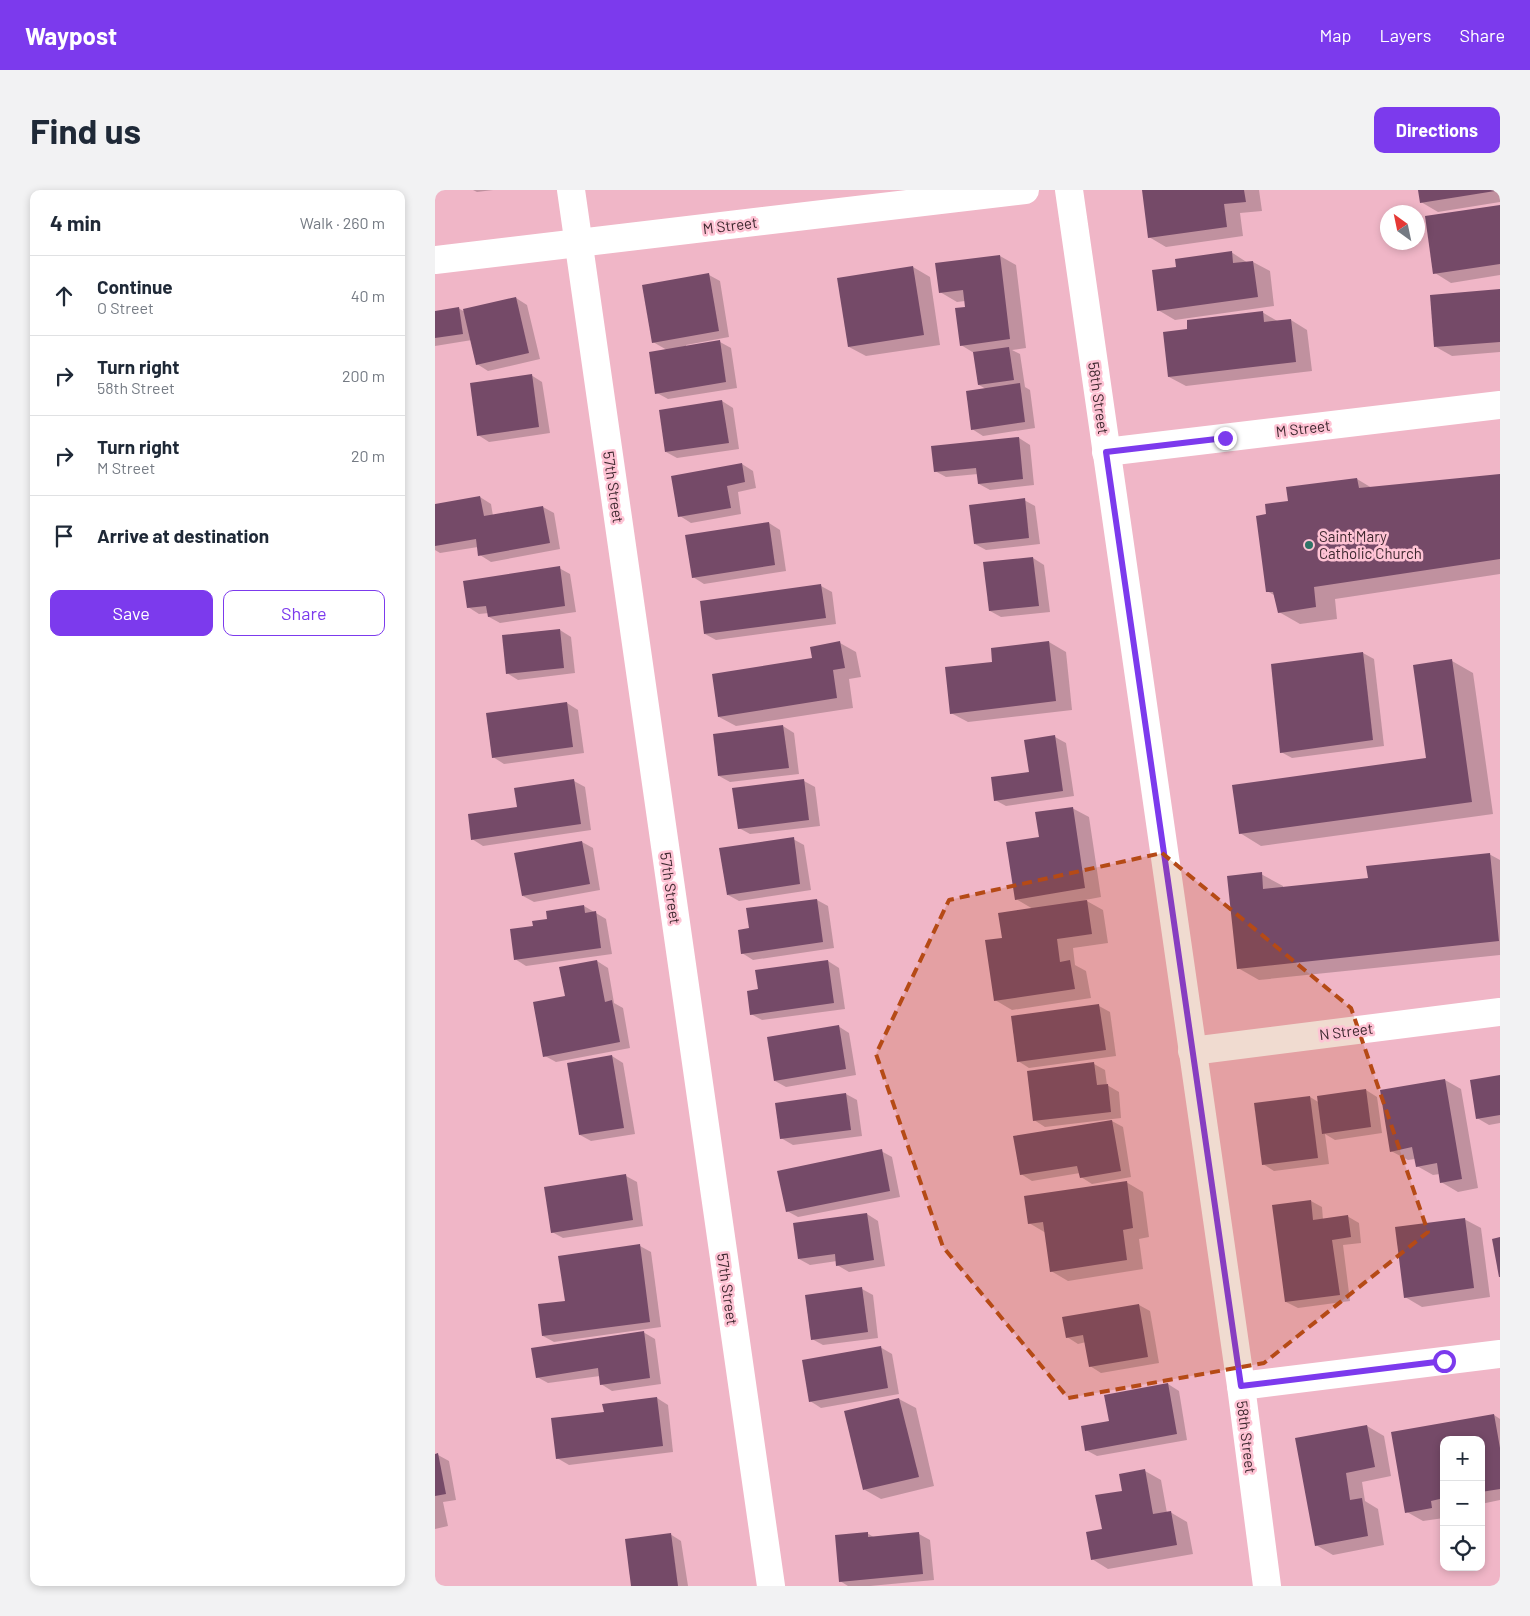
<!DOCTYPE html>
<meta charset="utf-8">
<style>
body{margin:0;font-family:Barlow,sans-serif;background:#f2f2f3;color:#1f2937}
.controls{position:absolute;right:15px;bottom:15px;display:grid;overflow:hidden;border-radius:10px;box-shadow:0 2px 8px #0003}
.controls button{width:45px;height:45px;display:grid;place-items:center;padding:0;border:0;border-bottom:1px solid #e0e1e3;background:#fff;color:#1f2937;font:25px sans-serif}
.compass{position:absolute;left:945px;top:15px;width:45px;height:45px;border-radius:50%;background:#fff;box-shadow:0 2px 8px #0003;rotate:327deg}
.stop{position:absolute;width:15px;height:15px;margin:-11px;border:4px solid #7c3aed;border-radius:50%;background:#fff}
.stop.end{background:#7c3aed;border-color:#fff;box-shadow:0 1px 5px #0008}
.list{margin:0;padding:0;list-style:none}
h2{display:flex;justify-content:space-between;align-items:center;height:65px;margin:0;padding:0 20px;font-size:21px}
h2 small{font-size:16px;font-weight:400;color:#747a83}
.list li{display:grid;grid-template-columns:32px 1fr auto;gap:15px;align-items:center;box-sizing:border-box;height:80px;padding:0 20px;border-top:1px solid #e0e1e3}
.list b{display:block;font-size:19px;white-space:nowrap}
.list p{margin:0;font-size:16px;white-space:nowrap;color:#747a83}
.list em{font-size:16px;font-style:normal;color:#747a83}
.actions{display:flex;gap:10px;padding:15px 20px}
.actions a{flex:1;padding:11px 0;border:1px solid #7c3aed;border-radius:10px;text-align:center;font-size:18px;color:#7c3aed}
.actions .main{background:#7c3aed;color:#fff}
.icon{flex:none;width:28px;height:28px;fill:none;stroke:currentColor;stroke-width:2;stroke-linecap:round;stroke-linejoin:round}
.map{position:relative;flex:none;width:1065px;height:1396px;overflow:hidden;border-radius:10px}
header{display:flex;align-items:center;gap:30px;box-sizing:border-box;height:70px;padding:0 25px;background:#7c3aed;color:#fff}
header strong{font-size:24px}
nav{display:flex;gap:28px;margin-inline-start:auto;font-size:18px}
.intro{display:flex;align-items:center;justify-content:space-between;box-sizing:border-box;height:120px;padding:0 30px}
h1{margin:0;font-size:35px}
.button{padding:12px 22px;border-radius:10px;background:#7c3aed;color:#fff;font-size:18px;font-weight:700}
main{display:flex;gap:30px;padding:0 30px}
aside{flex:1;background:#fff;border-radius:10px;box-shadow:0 2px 8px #0003}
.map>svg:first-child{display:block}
</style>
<header>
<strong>Waypost</strong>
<nav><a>Map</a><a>Layers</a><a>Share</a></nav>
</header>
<div class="intro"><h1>Find us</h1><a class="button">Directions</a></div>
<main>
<aside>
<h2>4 min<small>Walk · 260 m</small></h2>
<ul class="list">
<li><svg class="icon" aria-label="ahead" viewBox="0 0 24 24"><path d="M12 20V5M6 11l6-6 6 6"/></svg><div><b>Continue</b><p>O Street</p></div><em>40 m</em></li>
<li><svg class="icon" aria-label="right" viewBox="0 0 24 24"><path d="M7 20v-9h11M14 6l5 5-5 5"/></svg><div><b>Turn right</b><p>58th Street</p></div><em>200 m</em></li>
<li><svg class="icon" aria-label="right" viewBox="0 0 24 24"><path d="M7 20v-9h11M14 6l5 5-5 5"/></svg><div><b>Turn right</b><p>M Street</p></div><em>20 m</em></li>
<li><svg class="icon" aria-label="arrive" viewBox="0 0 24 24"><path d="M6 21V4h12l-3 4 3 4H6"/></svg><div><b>Arrive at destination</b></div></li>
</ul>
<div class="actions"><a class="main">Save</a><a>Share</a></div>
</aside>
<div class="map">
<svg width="1065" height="1396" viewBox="0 0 1065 1396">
<rect width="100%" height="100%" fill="#f0b6c7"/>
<!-- shadow -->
<g fill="#0003">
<path d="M 38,0 L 58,0 L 42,2 Z"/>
<path d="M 708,0 L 824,0 L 827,21 L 805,23 L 808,46 L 731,57 L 714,47 Z"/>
<path d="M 984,0 L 1065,0 L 1065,12 L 1003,22 L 986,12 Z"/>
<path d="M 1065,16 L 1065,85 L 1016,93 L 1000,83 Z"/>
<path d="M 796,62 L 813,73 L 818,72 L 835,81 L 839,116 L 740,130 L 723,120 Z"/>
<path d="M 565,66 L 581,75 L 591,158 L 577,160 L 585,164 L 590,197 L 595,200 L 600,238 L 548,246 L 537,239 L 551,199 L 544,195 L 539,163 L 526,155 L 531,118 L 530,111 L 522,112 L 505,102 Z"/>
<path d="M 478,77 L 495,87 L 505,155 L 431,166 L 414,157 Z"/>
<path d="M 274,85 L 285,91 L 294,147 L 251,155 L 251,157 L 285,152 L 296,158 L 302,198 L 233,209 L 222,203 L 232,160 L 218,152 Z"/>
<path d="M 1065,100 L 1065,162 L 1017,166 L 1001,157 Z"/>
<path d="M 81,108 L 92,115 L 105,169 L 53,181 L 42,174 L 37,150 L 0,156 L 0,122 L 23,118 L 30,122 Z"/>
<path d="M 827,122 L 844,132 L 856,130 L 872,140 L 877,181 L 751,196 L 734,187 L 754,140 Z"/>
<path d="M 96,185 L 107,192 L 115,243 L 54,252 L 43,245 Z"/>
<path d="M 287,211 L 298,218 L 304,259 L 242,268 L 231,262 Z"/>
<path d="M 584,248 L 595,255 L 599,295 L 555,300 L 544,294 L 543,284 L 511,287 L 500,281 Z"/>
<path d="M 307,274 L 318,281 L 321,298 L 303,302 L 306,324 L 256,333 L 245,326 Z"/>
<path d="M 1065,285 L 1065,384 L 900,409 L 902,429 L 865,434 L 844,422 L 839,405 L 832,401 L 833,325 L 854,312 L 922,289 L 937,298 Z"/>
<path d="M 45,307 L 56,314 L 58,326 L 108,317 L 119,323 L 125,359 L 56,372 L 45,365 L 43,357 L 5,363 L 0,360 L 0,315 Z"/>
<path d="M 589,310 L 600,316 L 605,354 L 551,360 L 540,354 Z"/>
<path d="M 334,333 L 345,340 L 351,381 L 269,394 L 258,387 Z"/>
<path d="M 598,368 L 609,375 L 615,422 L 566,427 L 555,421 L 550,373 Z"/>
<path d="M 124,378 L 135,384 L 141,422 L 65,433 L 54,427 L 54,423 L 44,424 L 33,417 Z"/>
<path d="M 386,396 L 397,402 L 401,434 L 281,450 L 270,444 Z"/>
<path d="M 125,440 L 136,447 L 140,483 L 83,490 L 72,483 Z"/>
<path d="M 614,452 L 631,462 L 637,520 L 533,532 L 516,523 L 559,473 Z"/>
<path d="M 405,453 L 421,462 L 426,487 L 414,489 L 418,518 L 301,536 L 284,527 Z"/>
<path d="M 928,463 L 939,469 L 949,556 L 857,568 L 846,562 Z"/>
<path d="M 1017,471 L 1038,483 L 1058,624 L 826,656 L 805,643 L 992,569 Z"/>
<path d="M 132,513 L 143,520 L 149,563 L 69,574 L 58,567 Z"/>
<path d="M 348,536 L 359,543 L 364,584 L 295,592 L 284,586 Z"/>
<path d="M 620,547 L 631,553 L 639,606 L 571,616 L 560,610 L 595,583 Z"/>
<path d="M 139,591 L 150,597 L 156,640 L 48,656 L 37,649 L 83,618 Z"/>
<path d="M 369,591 L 380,597 L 385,636 L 315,644 L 304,638 Z"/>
<path d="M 637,618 L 654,627 L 666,707 L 650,710 L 668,720 L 673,753 L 638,758 L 640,775 L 651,781 L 656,808 L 577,820 L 560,810 L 569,749 L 598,719 L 581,709 L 605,648 Z"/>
<path d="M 358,649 L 369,655 L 376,700 L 304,711 L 293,705 Z"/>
<path d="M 147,652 L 158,658 L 165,700 L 99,712 L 88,706 Z"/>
<path d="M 1054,664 L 1065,670 L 1065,765 L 824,790 L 803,778 L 826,684 L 848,696 L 848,698 L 934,689 Z"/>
<path d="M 382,710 L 393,716 L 399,758 L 318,770 L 307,763 L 315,739 Z"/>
<path d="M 149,716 L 171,729 L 177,764 L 91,776 L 80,769 L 99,737 Z"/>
<path d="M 162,771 L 173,778 L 179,813 L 188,818 L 195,858 L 121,872 L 110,866 L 131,807 Z"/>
<path d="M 393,771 L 404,778 L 410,819 L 327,830 L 316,824 L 324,800 Z"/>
<path d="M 664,816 L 675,822 L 681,866 L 594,878 L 583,871 Z"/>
<path d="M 403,836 L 414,843 L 421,885 L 351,897 L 340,891 Z"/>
<path d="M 177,866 L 188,873 L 200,944 L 156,951 L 145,945 Z"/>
<path d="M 659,874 L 670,880 L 672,895 L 684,902 L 686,928 L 610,937 L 599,930 Z"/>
<path d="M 1065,886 L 1065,933 L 1054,935 L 1042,928 Z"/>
<path d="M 1010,890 L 1026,899 L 1043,998 L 1023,1002 L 1006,992 L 1005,984 L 998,985 L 982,976 L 980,969 L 973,970 L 956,961 Z"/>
<path d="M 931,900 L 942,907 L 947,943 L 900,950 L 890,944 L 894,974 L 839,981 L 828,974 L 875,907 L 885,913 Z"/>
<path d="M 411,904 L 422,910 L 427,946 L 358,955 L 346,948 Z"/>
<path d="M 675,930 L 688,937 L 696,987 L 657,994 L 646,987 L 645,983 L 597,991 L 586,984 L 675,931 Z"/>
<path d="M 446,961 L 457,967 L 465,1007 L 363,1027 L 352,1021 Z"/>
<path d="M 191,986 L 202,992 L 208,1036 L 128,1048 L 117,1042 Z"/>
<path d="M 691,992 L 708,1002 L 714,1047 L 704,1049 L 708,1079 L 633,1091 L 616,1081 L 611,1043 L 594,1033 Z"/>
<path d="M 876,1011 L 887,1017 L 888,1030 L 912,1026 L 924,1033 L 926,1053 L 908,1055 L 915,1111 L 863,1118 L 851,1112 Z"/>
<path d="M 432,1024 L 443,1031 L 450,1076 L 414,1082 L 402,1075 L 402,1071 L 375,1075 L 364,1069 Z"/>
<path d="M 1029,1029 L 1046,1038 L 1055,1107 L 987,1117 L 970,1107 Z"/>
<path d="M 205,1056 L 216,1062 L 226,1137 L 119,1152 L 108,1146 L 131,1112 Z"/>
<path d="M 427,1099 L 438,1105 L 443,1148 L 388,1155 L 377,1149 Z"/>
<path d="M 704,1115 L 715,1121 L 724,1173 L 666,1183 L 655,1176 L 651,1152 L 643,1154 L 632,1147 Z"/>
<path d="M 208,1142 L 220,1149 L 226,1194 L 177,1201 L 166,1194 L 165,1186 L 113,1193 L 102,1187 Z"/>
<path d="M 445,1157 L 457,1164 L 464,1204 L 386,1218 L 375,1211 Z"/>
<path d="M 733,1194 L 744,1201 L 752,1250 L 662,1266 L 651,1260 L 675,1232 Z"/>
<path d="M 222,1208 L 233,1215 L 238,1262 L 134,1275 L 122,1268 L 170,1223 Z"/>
<path d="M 464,1209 L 481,1218 L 499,1296 L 446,1309 L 430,1300 Z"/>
<path d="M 1059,1225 L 1065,1229 L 1065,1310 L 1046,1314 L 1046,1250 L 1009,1250 L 1009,1328 L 988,1331 L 972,1322 L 958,1243 Z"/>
<path d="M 932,1236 L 949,1246 L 956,1286 L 927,1292 L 930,1311 L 943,1319 L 949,1355 L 898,1365 L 881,1355 L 862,1249 Z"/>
<path d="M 0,1265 L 3,1265 L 14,1271 L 21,1310 L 8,1312 L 13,1336 L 0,1339 Z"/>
<path d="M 710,1281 L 726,1290 L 732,1323 L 735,1322 L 752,1332 L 758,1364 L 673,1379 L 657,1369 L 668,1340 L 688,1302 Z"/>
<path d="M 432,1343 L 440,1348 L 484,1344 L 495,1350 L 499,1390 L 435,1396 L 413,1396 L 405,1391 Z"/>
<path d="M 235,1344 L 246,1351 L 253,1396 L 198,1396 Z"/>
</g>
<!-- building -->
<g fill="#754a68">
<path d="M 707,0 L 809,0 L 811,12 L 789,14 L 792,37 L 713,48 Z"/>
<path d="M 983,0 L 1059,0 L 1060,1 L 985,13 Z"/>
<path d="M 1065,15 L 1065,74 L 998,84 L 990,26 Z"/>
<path d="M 797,61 L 798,73 L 818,71 L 823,107 L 722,121 L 717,80 L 741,77 L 740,69 Z"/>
<path d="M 565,65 L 575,149 L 525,156 L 520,118 L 530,117 L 528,100 L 504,103 L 500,73 Z"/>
<path d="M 478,76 L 489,145 L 413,157 L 402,88 Z"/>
<path d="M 274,83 L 284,141 L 217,153 L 207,95 Z"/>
<path d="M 1065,99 L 1065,152 L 999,157 L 995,105 Z"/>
<path d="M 81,107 L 94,163 L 41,175 L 28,119 Z"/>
<path d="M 24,117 L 28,144 L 0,148 L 0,121 Z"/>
<path d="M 828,121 L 829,132 L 856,129 L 861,172 L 733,187 L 728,142 L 752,139 L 752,130 Z"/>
<path d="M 285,150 L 291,192 L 220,204 L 214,162 Z"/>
<path d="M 574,157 L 579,190 L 543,195 L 538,162 Z"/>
<path d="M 97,184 L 104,237 L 42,246 L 35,193 Z"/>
<path d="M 585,193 L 590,232 L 536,240 L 531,201 Z"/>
<path d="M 287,210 L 294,253 L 230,262 L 224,220 Z"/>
<path d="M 584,247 L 588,289 L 543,294 L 541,278 L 499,282 L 496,256 Z"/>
<path d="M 307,273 L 310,292 L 292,296 L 296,318 L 243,327 L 236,286 Z"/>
<path d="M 1065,284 L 1065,369 L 879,397 L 881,417 L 843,423 L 838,402 L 831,402 L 821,326 L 831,324 L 830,314 L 853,311 L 851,297 L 922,288 L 924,298 Z"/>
<path d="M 45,306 L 49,326 L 108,316 L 115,353 L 43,366 L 41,349 L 0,356 L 0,314 Z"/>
<path d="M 590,308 L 594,348 L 539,354 L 534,315 Z"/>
<path d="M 334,332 L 340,375 L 257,388 L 250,345 Z"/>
<path d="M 598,367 L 604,416 L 554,421 L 548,372 Z"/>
<path d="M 125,376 L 130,416 L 53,427 L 51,416 L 32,418 L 28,391 Z"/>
<path d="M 386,394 L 391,428 L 269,444 L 265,411 Z"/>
<path d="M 125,439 L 129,478 L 71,484 L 67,445 Z"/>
<path d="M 405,451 L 410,478 L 398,480 L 402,508 L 283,527 L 277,484 L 377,468 L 375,457 Z"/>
<path d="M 614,451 L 621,511 L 515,524 L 510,477 L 557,472 L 556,458 Z"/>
<path d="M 928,462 L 938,550 L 845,563 L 836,474 Z"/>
<path d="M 1017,469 L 1037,612 L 804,644 L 797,595 L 991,568 L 978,475 Z"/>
<path d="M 132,512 L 138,557 L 57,568 L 51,523 Z"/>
<path d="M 348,535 L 354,578 L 283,586 L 278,544 Z"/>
<path d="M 620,545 L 628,601 L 559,611 L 556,587 L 594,582 L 589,550 Z"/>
<path d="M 139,589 L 146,634 L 36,650 L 33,624 L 82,617 L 79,598 Z"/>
<path d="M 369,589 L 374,630 L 303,639 L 297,598 Z"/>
<path d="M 638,617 L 650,698 L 580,710 L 571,652 L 604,647 L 600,622 Z"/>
<path d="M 359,647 L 365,694 L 292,705 L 284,658 Z"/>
<path d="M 147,651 L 155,694 L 87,706 L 79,663 Z"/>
<path d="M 1055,663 L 1064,751 L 802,779 L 792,686 L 827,682 L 828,699 L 933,688 L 931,676 Z"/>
<path d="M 382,709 L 388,752 L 306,764 L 303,740 L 314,738 L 311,718 Z"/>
<path d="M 652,710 L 657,744 L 622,749 L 625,772 L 635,770 L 640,799 L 559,811 L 550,750 L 567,748 L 563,723 Z"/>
<path d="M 149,715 L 150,723 L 161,721 L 166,758 L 79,770 L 75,739 L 98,736 L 97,731 L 112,729 L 111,721 Z"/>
<path d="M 162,770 L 170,812 L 177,810 L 185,852 L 108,867 L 98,812 L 130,806 L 124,777 Z"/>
<path d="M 393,770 L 399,813 L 315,825 L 312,801 L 323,799 L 320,780 Z"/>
<path d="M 664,814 L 671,860 L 582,872 L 576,826 Z"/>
<path d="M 404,835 L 411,879 L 339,891 L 332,847 Z"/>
<path d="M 177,865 L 189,938 L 144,945 L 132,873 Z"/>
<path d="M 659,872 L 662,895 L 673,894 L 676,922 L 598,931 L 592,881 Z"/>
<path d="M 1065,885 L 1065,925 L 1041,929 L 1035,890 Z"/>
<path d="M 1010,889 L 1027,989 L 1005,993 L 1002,973 L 981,977 L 977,957 L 955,962 L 945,900 Z"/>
<path d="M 931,899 L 936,937 L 887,944 L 882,906 Z"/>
<path d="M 411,903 L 416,940 L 345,949 L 340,913 Z"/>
<path d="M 875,906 L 883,968 L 827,975 L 819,913 Z"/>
<path d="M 677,930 L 686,981 L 645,988 L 642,976 L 585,985 L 578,946 Z"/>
<path d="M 447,959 L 455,1001 L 351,1022 L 342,981 Z"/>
<path d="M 191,984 L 198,1030 L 116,1043 L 109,997 Z"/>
<path d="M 692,991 L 698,1038 L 688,1040 L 692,1070 L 615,1082 L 608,1032 L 593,1034 L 589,1006 Z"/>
<path d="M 876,1010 L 878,1030 L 913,1025 L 916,1047 L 897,1050 L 905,1105 L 850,1112 L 837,1015 Z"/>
<path d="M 432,1023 L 439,1070 L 401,1076 L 400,1064 L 363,1069 L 358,1033 Z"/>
<path d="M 1030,1028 L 1039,1098 L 969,1108 L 960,1037 Z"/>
<path d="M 1065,1047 L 1065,1087 L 1064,1087 L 1057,1049 Z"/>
<path d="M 205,1054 L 215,1132 L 107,1146 L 103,1114 L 130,1111 L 123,1066 Z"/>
<path d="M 427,1097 L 433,1142 L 376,1150 L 370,1105 Z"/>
<path d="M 704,1114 L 713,1167 L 654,1177 L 648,1145 L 631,1148 L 627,1127 Z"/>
<path d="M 209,1141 L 215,1188 L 165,1195 L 163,1178 L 101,1188 L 96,1158 Z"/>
<path d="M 446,1156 L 453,1198 L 374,1212 L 367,1170 Z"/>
<path d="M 733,1193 L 742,1244 L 650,1261 L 646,1236 L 674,1231 L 669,1205 Z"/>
<path d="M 222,1207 L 228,1256 L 121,1269 L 116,1228 L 169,1222 L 167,1214 Z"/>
<path d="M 464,1208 L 484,1287 L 428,1300 L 409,1221 Z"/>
<path d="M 1059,1224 L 1065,1258 L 1065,1299 L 1046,1302 L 1046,1250 L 1009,1250 L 1009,1308 L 996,1311 L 997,1318 L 970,1323 L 956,1242 Z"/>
<path d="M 932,1235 L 940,1277 L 911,1283 L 915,1310 L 927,1308 L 933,1346 L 880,1356 L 860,1248 Z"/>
<path d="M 3,1263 L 11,1304 L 0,1306 L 0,1264 Z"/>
<path d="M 710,1279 L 718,1324 L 736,1321 L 742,1355 L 656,1370 L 651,1342 L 667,1339 L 660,1305 L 687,1301 L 684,1284 Z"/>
<path d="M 433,1342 L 433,1347 L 484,1342 L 488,1384 L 404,1392 L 400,1345 Z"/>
<path d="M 236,1343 L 243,1396 L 196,1396 L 190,1349 Z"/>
</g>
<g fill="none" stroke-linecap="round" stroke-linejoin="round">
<!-- minor -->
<g stroke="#fff" stroke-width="28">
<path d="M 136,0 L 336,1396"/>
<path d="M 634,0 L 806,1196 L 832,1396"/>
<path d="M 0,70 L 590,0"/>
<path d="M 671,262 L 1065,215"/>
<path d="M 757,861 L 1065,822"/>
<path d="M 806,1196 L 1065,1164"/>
</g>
</g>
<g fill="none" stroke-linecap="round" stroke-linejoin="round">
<!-- route -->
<path stroke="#7c3aed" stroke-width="6" d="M 790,248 L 671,262 L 806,1196 L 1009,1171"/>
</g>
<!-- marked area -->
<path fill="#b54a16" fill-opacity="0.2" stroke="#b54a16" stroke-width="4" stroke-dasharray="10 6" stroke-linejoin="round" d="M 727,663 L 916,818 L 993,1042 L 829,1173 L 633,1208 L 508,1057 L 441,864 L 514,710 Z"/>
<!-- markers -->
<circle fill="#307467" stroke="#fec3d4" stroke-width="2" cx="874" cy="355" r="5"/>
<g text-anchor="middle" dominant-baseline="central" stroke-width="5" stroke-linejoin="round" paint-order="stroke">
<!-- street labels -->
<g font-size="15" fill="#3e282f" stroke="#fec3d4">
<text transform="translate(295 35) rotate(-7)">M Street</text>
<text transform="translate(664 208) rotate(82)">58th Street</text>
<text transform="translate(868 238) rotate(-7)">M Street</text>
<text transform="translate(179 297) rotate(82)">57th Street</text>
<text transform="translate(236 698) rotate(82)">57th Street</text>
<text transform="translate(911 841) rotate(-7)">N Street</text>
<text transform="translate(293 1099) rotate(82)">57th Street</text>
<text transform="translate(812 1247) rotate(83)">58th Street</text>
</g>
<!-- poi labels -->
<g font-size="15" fill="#3e282f" stroke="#fec3d4" text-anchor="start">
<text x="884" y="346">Saint Mary<tspan x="884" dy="17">Catholic Church</tspan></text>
</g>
</g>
</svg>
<div class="controls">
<button>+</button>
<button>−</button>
<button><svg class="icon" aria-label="locate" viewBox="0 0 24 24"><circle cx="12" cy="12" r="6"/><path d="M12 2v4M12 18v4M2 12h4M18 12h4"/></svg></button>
</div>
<svg class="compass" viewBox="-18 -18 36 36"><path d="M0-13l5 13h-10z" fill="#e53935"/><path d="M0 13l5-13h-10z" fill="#747a83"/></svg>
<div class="stop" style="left:1009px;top:1171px"></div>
<div class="stop end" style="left:790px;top:248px"></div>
</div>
</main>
